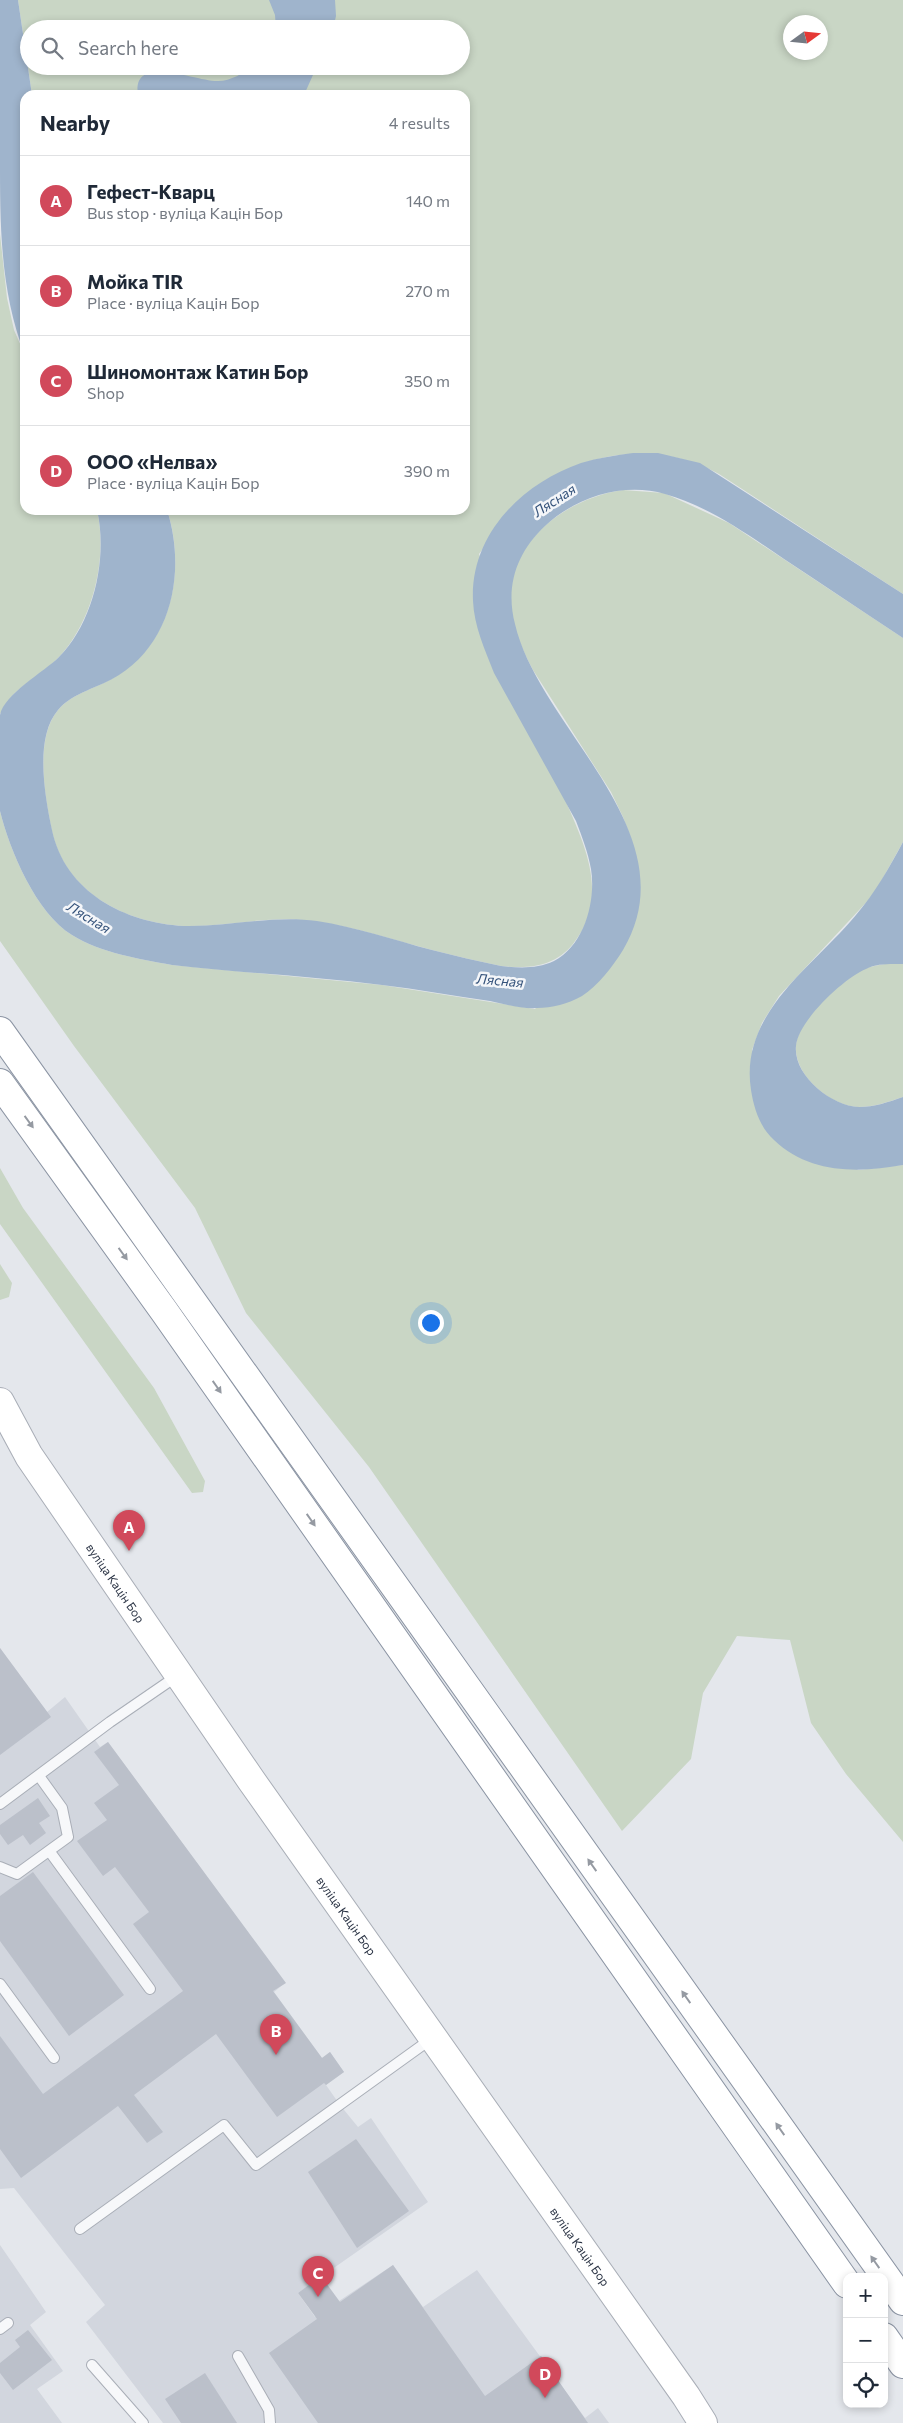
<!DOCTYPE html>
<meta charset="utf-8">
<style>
body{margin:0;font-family:Commissioner,sans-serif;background:#f6f6f7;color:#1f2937}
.controls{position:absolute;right:15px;bottom:15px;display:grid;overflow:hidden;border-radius:10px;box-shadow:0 2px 8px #0003}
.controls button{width:45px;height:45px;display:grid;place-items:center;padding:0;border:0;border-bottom:1px solid #e0e1e3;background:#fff;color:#1f2937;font:25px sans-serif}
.compass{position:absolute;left:783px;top:15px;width:45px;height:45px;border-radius:50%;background:#fff;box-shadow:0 2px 8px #0003;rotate:75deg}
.you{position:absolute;left:430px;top:1322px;width:18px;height:18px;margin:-12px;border:4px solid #fff;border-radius:50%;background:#1a73e8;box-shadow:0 0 0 8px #1a73e833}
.badge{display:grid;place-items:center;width:32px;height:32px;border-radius:50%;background:#d1495b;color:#fff;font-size:16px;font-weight:700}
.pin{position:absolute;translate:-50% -41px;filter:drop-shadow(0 1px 2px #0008)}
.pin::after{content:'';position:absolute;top:26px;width:18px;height:15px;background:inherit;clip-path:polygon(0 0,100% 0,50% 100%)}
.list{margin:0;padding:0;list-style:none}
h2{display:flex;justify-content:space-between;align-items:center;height:65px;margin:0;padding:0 20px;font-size:21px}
h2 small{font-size:16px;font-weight:400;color:#747a83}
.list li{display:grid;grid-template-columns:32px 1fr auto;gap:15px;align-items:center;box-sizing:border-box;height:90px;padding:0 20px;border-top:1px solid #e0e1e3}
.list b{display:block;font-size:19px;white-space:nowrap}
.list p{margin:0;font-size:16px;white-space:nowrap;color:#747a83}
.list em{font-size:16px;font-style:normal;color:#747a83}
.icon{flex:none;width:28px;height:28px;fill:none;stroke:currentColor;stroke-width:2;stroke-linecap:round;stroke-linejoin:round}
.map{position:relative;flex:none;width:903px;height:2423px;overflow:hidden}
.search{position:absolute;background:#fff;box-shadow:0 2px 8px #0003;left:20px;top:20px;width:450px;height:55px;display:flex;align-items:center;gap:12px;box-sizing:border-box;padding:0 18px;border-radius:28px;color:#747a83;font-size:19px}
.panel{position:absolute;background:#fff;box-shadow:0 2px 8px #0003;left:20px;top:90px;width:450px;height:425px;border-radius:15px}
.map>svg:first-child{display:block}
</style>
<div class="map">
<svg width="903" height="2423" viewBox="0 0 903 2423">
<rect width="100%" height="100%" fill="#e4e7ec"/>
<!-- built -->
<g fill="#d2d6de">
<path d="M 0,1648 L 47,1712 L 65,1697 L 100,1747 L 108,1742 L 285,1983 L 274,1992 L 322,2058 L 330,2052 L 344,2072 L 326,2085 L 340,2105 L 358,2127 L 371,2118 L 428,2202 L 298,2293 L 315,2317 L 393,2265 L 423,2307 L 477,2270 L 585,2418 L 598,2408 L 609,2423 L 163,2423 L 86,2322 L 105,2305 L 14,2188 L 0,2189 Z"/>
<path d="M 0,2245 L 46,2312 L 30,2325 L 63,2371 L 37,2389 L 62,2423 L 0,2423 Z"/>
</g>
<!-- green -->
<g fill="#c9d6c5" fill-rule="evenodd">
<path d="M 18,0 L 903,0 L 903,594 L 719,474 C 657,439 578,451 523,497 C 507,511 492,537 479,554 C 500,615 521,676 543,737 C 550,757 556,778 564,797 C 584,844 611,896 573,944 C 554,967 529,969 501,966 C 478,961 455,956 432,950 C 393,940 353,926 312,921 C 270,915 227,927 184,926 C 125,923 65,892 52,831 C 45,797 34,739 58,710 C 73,692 99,688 118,675 C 173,641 186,568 167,510 L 465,510 L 465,95 L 32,95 ZM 790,22 L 820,22 L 820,52 L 790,52 ZM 29,29 L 461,29 L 461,66 L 29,66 Z"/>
<path d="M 0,234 L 7,298 L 14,330 L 25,355 L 25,510 L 97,510 C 108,558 93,620 60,656 C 47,670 29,680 15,693 C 9,698 5,707 0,714 Z"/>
<path d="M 623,490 L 664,493 L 729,523 L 903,638 L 903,842 L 874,894 L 779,996 L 762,1023 L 752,1050 L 858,1170 L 903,1165 L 903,1842 L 846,1774 L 811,1723 L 790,1640 L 737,1636 L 703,1693 L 691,1759 L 622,1831 L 369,1467 L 246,1313 L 195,1208 L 74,1046 L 0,941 L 0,811 C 10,851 36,913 72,935 C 101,953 139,959 172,965 L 382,985 L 535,1009 L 640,890 L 632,841 L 623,817 L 611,792 L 533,670 C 522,649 511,625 510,601 C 509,539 568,498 623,490 Z"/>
<path d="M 885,964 L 903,964 L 903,1097 C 888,1102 874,1107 858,1107 C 831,1106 793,1075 796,1045 C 798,1019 843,978 866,968 C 872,966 879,965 885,964 Z"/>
<path d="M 0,1168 L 23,1208 L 154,1388 L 205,1481 L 203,1492 L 192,1493 L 0,1224 Z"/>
<path d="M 0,1264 L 12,1283 L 9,1297 L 0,1300 Z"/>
</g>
<!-- water -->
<g fill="#9fb4cc">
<path d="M 0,0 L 18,0 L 32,95 L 25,95 L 25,355 C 0,292 0,224 0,156 C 0,104 0,52 0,0 Z"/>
<path d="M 269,0 L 335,0 L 336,16 L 333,29 L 276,29 L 275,15 Z"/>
<path d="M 254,66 L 317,66 L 304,95 L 138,95 C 131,52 197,82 218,81 C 231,81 243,73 254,66 Z"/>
<path d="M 633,453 L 658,453 L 700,463 L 903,594 L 903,638 C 863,612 824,585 784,559 C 747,534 708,506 665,494 C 623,482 576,497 545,526 C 517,552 505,586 515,624 C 539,728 692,833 623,950 C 613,966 598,986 582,996 C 568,1004 552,1008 537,1008 C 521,1009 505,1004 490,1001 C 454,996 418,989 382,985 C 312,976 241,973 172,965 C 139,959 101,953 72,935 C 36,913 10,851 0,811 C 0,788 0,765 0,742 C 0,734 0,724 0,715 C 4,694 44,672 59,657 C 94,622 108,557 97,510 L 167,510 C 186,569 173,641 119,675 C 99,688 73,692 58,710 C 34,738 45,797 52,830 C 65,892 125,923 184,926 C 229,927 272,915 317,921 C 356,927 394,940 432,950 C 455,956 478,961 501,966 C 519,968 537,969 554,961 C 585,945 596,900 591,869 C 588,852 582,837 576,821 L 494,673 C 485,650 474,626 473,601 C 470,535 521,484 581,463 C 598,458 616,455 633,453 Z"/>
<path d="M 903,842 L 903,964 C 891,964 877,963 866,969 C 844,978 798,1021 796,1046 C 793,1075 831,1106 859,1107 C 874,1107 889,1102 903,1097 L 903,1165 C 859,1173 809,1174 774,1140 C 760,1127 754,1109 751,1090 C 739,1013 813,967 856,915 C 875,893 889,868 903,842 Z"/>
</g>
<!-- building -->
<g fill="#bbc0ca">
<path d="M 0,1648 L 51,1717 L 0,1755 Z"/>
<path d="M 108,1742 L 286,1983 L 273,1991 L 322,2058 L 330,2052 L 344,2072 L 326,2085 L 324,2083 L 277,2117 L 216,2034 L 134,2095 L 163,2132 L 147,2143 L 118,2106 L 21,2178 L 0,2149 L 0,2036 L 43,2094 L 183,1991 L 133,1924 L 149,1912 L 115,1867 L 103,1876 L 77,1841 L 107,1820 L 94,1803 L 119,1785 L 94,1752 Z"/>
<path d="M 38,1798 L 50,1816 L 39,1823 L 46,1833 L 30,1845 L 23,1835 L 8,1845 L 0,1834 L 0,1825 Z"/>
<path d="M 33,1872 L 124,1995 L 69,2036 L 0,1941 L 0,1896 Z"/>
<path d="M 356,2139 L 409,2211 L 357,2248 L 308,2172 Z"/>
<path d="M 393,2265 L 485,2396 L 541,2356 L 588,2423 L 318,2423 L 269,2353 L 317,2319 L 298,2293 L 321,2276 L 340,2302 Z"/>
<path d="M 28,2330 L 52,2360 L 13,2390 L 0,2373 L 0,2363 L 20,2347 L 15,2340 Z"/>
<path d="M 205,2373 L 237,2423 L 181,2423 L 165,2399 Z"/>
</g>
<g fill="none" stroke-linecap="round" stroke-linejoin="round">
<defs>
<g id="lane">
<path d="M 0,1804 L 110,1722 L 177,1676"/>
<path d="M 50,1852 L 150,1989"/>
<path d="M 0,1867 L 17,1874 L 68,1837 L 62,1808 L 39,1776"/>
<path d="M 0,1984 L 54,2058"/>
<path d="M 80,2229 L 224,2125 L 256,2165 L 431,2039"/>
<path d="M 0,2329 L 8,2323"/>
<path d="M 238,2356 L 269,2410 L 270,2423"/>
<path d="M 92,2365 L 143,2423"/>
</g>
<g id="secondary">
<path id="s1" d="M 0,1402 L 29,1456 L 251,1780 L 686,2396 L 703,2423"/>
</g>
<g id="highway">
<path d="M 0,1031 L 903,2301"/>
<path d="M 0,1083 L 164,1311 L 847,2284"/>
<path d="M 884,2337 L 903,2364"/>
</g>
</defs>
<!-- lane casing -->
<use href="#lane" stroke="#a9aeb7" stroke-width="12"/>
<!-- secondary casing -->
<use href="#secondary" stroke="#a9aeb7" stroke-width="30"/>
<!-- highway casing -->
<use href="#highway" stroke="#8b94a3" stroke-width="30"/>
<!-- lane -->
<use href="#lane" stroke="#f7f8fa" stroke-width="10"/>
<!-- secondary -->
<use href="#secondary" stroke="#fff" stroke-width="28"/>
<!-- highway -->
<use href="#highway" stroke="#fff" stroke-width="28"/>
</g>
<!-- one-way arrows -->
<defs><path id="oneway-solid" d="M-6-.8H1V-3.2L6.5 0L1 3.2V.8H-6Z" transform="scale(1.25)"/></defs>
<g fill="#959aa2">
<use href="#oneway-solid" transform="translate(29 1122) rotate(54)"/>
<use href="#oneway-solid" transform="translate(123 1254) rotate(54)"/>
<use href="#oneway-solid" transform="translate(217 1387) rotate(55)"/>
<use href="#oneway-solid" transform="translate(311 1520) rotate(55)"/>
<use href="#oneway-solid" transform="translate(592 1865) rotate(-125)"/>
<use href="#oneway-solid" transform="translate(686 1997) rotate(-125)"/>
<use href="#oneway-solid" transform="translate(780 2129) rotate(-125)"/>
<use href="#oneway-solid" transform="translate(875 2262) rotate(-125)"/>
</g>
<g text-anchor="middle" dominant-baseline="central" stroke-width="5" stroke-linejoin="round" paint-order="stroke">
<!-- street labels -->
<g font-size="12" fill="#2b3445" stroke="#f4f6f9">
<text stroke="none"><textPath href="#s1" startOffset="215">вуліца Кацін Бор</textPath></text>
<text stroke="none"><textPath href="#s1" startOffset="620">вуліца Кацін Бор</textPath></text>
<text stroke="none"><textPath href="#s1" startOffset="1025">вуліца Кацін Бор</textPath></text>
</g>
<!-- water labels -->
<g font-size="14" font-style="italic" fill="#34527a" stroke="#f4f6f9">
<text transform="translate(554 500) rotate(-33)">Лясная</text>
<text transform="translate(89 917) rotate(31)">Лясная</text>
<text transform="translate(500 980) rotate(5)">Лясная</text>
</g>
</g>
</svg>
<div class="controls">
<button>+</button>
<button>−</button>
<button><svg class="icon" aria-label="locate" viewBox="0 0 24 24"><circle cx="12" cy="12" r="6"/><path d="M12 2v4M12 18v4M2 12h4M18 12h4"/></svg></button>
</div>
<svg class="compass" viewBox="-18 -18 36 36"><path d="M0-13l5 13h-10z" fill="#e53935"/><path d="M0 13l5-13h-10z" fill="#747a83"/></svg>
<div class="you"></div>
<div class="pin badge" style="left:129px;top:1551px">A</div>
<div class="pin badge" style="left:276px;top:2055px">B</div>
<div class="pin badge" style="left:318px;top:2297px">C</div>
<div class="pin badge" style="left:545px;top:2398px">D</div>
<div class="search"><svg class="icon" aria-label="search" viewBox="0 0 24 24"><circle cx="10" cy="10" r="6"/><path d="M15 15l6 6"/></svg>Search here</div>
<section class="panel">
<h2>Nearby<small>4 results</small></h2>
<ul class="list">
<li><span class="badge">A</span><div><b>Гефест-Кварц</b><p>Bus stop · вуліца Кацін Бор</p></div><em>140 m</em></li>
<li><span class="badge">B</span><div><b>Мойка TIR</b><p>Place · вуліца Кацін Бор</p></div><em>270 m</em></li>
<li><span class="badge">C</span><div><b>Шиномонтаж Катин Бор</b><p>Shop</p></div><em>350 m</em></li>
<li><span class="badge">D</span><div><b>ООО «Нелва»</b><p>Place · вуліца Кацін Бор</p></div><em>390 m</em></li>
</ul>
</section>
</div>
